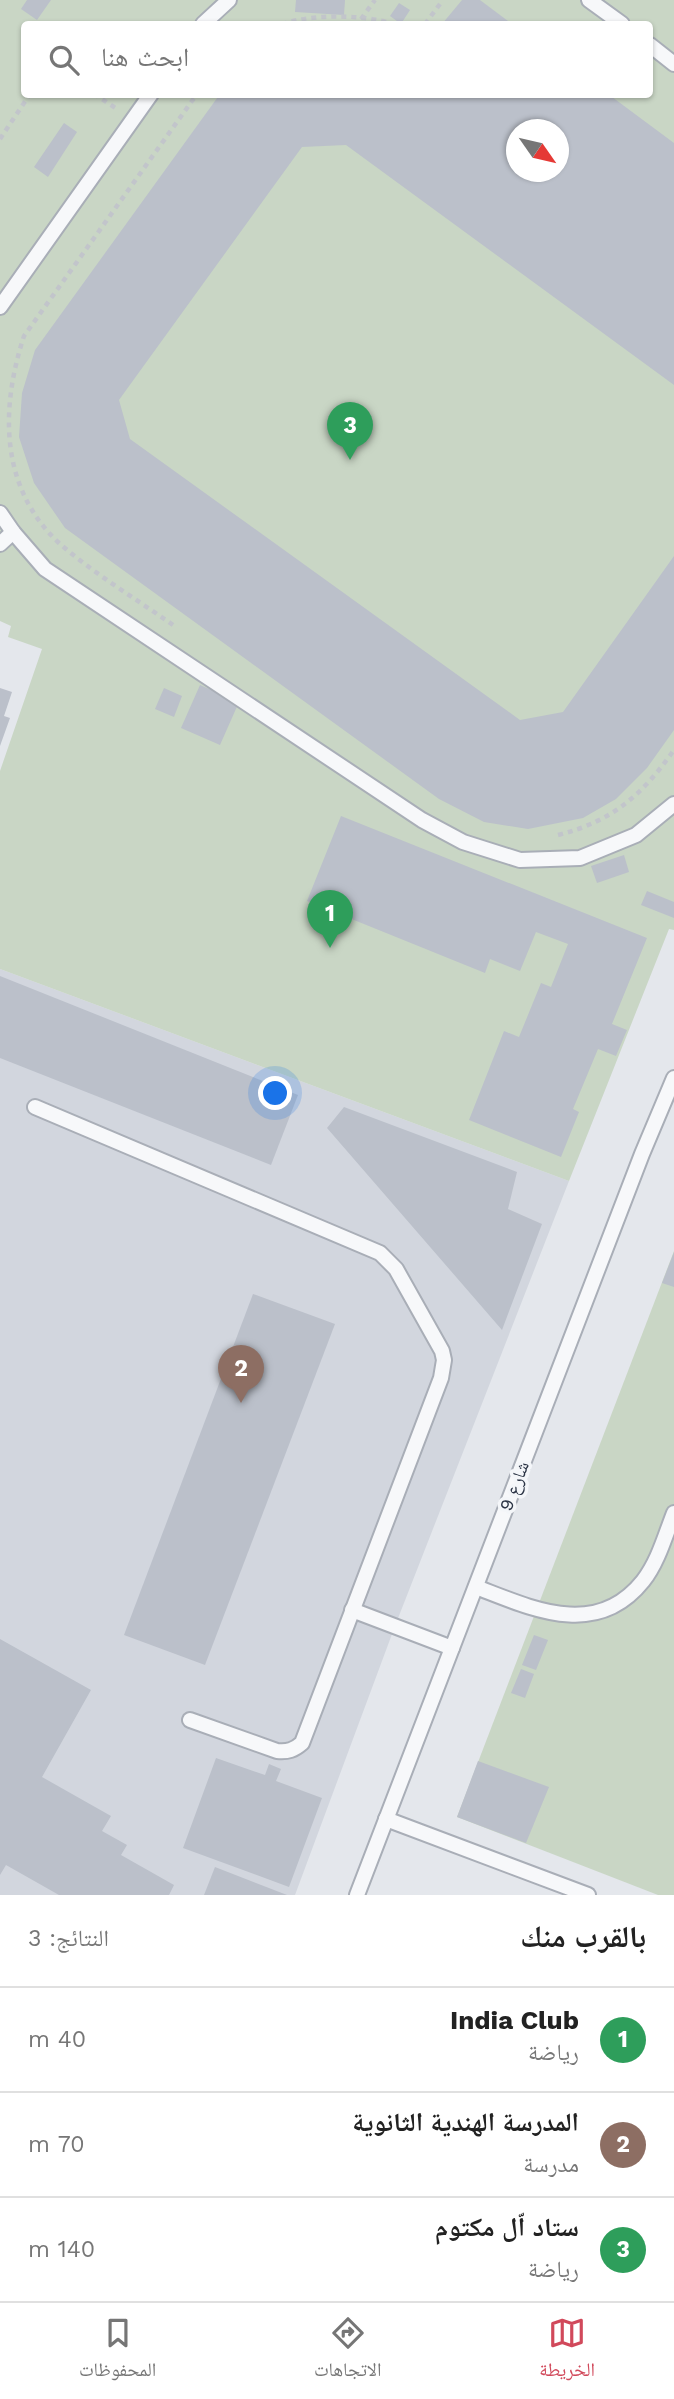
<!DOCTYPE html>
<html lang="ar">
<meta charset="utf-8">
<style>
body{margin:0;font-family:"Work Sans","Noto Naskh Arabic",sans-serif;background:#f6f6f6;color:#222;direction:rtl}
.compass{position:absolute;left:506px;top:119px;width:63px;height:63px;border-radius:50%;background:#fff;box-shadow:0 2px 5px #0004;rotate:124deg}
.you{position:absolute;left:276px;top:1094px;width:24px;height:24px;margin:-18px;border:5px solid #fff;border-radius:50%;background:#1a73e8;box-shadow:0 0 0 10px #1a73e833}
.badge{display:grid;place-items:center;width:46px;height:46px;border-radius:50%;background:#d1495b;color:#fff;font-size:23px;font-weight:700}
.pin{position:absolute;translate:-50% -58px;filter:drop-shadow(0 2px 4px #0008)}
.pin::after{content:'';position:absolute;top:37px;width:24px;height:21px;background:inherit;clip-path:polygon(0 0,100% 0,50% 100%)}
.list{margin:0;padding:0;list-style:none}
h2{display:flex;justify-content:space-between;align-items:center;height:91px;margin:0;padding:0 28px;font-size:30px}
h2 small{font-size:23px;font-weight:400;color:#767676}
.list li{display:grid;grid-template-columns:46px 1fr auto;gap:21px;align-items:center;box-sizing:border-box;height:105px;padding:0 28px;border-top:2px solid #e0e0e0}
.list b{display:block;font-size:26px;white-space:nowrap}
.list p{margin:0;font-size:23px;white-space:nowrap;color:#767676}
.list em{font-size:23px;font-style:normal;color:#767676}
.icon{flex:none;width:38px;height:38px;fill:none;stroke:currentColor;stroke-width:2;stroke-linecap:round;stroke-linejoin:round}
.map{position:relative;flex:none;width:674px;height:1895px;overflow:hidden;direction:ltr}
.search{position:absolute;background:#fff;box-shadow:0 2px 5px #0004;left:21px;right:21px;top:21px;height:77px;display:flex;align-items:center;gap:18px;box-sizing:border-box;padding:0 24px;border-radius:7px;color:#767676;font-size:26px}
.sheet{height:406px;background:#fff}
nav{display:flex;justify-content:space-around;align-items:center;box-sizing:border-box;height:98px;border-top:2px solid #e0e0e0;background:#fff;font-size:19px;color:#767676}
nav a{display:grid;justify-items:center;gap:4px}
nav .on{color:#d1495b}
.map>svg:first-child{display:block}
</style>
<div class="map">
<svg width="674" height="1895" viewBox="0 0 674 1895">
<rect width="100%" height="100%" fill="#e4e7ec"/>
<!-- built -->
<path fill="#d2d6de" d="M 0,969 L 569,1181 L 395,1626 L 295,1895 L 0,1895 Z"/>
<!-- green -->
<g fill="#c9d6c5" fill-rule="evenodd">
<path d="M 0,0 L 674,0 L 674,930 L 669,929 L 569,1181 L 0,969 L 0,771 L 42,649 L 8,637 L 11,626 L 0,621 ZM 24,24 L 650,24 L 650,94 L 24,94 ZM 516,130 L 558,130 L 558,172 L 516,172 Z"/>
<path d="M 674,1251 L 674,1895 L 658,1895 L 457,1817 Z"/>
</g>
<!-- building -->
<g fill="#bbc0ca" fill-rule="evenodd">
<path d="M 27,0 L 51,0 L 37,20 L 21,9 Z"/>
<path d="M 296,0 L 345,0 L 344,15 L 295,12 Z"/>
<path d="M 462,0 L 480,0 L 512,24 L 442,24 Z"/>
<path d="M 399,3 L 410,10 L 401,24 L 390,16 Z"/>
<path d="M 220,94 L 608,94 L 674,143 L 674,385 L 346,145 L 302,147 L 119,400 L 130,439 L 520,720 L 563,712 L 674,556 L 674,730 L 647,768 L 616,799 L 583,818 L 528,829 L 484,822 L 439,799 L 65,528 L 34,483 L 19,437 L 22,393 L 35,350 ZM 516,130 L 558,130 L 558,172 L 516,172 Z"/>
<path d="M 64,123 L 77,132 L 48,177 L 34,167 Z"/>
<path d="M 200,685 L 239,702 L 220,745 L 181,728 Z"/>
<path d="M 0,688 L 12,692 L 4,716 L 10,718 L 0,746 Z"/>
<path d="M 164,688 L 182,696 L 174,717 L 155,709 Z"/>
<path d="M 341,816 L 647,938 L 612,1024 L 627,1030 L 616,1056 L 598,1049 L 573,1109 L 579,1112 L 561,1157 L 469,1120 L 504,1031 L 519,1037 L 541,983 L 551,987 L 568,944 L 536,932 L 520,971 L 490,959 L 485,973 L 307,901 Z"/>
<path d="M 624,855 L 629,872 L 597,883 L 591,866 Z"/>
<path d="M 647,891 L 674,902 L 674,918 L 641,905 Z"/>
<path d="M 0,976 L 298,1095 L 271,1165 L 0,1058 Z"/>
<path d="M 344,1107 L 517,1172 L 508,1209 L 542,1224 L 502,1330 L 327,1128 Z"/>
<path d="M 674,1252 L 674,1287 L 662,1283 Z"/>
<path d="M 253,1294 L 335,1324 L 205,1665 L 124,1635 Z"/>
<path d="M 534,1635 L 548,1640 L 536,1670 L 522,1665 Z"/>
<path d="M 0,1639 L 91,1690 L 42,1777 L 111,1816 L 102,1831 L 127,1845 L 121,1855 L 174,1885 L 169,1895 L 59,1895 L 6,1865 L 0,1875 Z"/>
<path d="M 521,1669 L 534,1674 L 525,1698 L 511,1693 Z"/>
<path d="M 216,1758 L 265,1775 L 269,1764 L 281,1769 L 276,1781 L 322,1798 L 289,1887 L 183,1848 Z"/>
<path d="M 478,1761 L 549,1787 L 526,1843 L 457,1817 Z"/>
<path d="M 215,1867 L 287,1895 L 204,1895 Z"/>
</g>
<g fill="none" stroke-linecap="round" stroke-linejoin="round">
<defs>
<g id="lane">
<path d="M 589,0 L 622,24"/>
<path d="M 203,24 L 229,0"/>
<path d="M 650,45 L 674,64"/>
<path d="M 0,307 L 151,94"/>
<path d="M 0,513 L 13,532 L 45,569 L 422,820 L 463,842 L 520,860 L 580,858 L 636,835 L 674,804"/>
<path d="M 0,544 L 13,532"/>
<path d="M 35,1107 L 380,1253 L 396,1269 L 442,1351 L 444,1360 L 441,1378 L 302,1743 C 294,1750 288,1752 277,1751 L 190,1720"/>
<path d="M 476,1587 C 531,1608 596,1640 643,1581 C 658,1562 665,1536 674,1513"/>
<path d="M 352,1610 L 452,1648"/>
<path d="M 386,1819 L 588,1895"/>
<path d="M 357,1895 L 642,1154 L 674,1078"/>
</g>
</defs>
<!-- lane casing -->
<use href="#lane" stroke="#a9aeb7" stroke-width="18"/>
<!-- path -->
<g stroke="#c2c5cb" stroke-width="4.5" stroke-dasharray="5 5" stroke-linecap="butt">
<path d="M 361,19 L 375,0"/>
<path d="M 282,24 C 313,14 363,14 393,24"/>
<path d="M 425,24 L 443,0"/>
<path d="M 94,94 L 117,109"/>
<path d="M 0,139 L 30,94"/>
<path d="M 173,625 C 136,599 93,573 59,543 C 0,488 0,409 24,336 L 197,94"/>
<path d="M 558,835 C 613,821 642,795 674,750"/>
</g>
<!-- lane -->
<use href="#lane" stroke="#f7f8fa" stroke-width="14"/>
</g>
<g text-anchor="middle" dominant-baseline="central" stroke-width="7" stroke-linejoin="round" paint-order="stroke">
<!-- street labels -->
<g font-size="18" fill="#2b3445" stroke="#f4f6f9">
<text transform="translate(514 1486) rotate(-69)">شارع 9</text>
</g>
</g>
</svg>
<svg class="compass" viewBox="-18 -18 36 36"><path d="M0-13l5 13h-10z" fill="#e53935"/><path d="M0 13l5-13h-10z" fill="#767676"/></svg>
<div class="you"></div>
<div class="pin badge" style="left:330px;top:948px;background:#2e9e5b">1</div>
<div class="pin badge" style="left:241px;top:1403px;background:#8d6e63">2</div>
<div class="pin badge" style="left:350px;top:460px;background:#2e9e5b">3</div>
<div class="search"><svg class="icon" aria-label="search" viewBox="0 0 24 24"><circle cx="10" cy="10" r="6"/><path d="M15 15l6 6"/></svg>ابحث هنا</div>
</div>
<section class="sheet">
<h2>بالقرب منك<small>النتائج: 3</small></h2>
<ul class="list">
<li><span class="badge" style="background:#2e9e5b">1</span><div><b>India Club</b><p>رياضة</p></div><em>40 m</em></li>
<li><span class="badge" style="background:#8d6e63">2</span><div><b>المدرسة الهندية الثانوية</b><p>مدرسة</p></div><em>70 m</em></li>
<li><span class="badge" style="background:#2e9e5b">3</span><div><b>ستاد اّل مكتوم</b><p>رياضة</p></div><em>140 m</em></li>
</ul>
</section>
<nav>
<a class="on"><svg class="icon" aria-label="map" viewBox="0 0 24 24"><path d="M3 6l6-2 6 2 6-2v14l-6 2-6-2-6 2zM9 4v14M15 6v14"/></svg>الخريطة</a>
<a><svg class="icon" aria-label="directions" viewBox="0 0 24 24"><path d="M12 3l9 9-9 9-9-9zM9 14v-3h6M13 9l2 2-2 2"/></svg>الاتجاهات</a>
<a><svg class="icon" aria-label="saved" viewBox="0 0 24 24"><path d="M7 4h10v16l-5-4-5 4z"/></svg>المحفوظات</a>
</nav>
